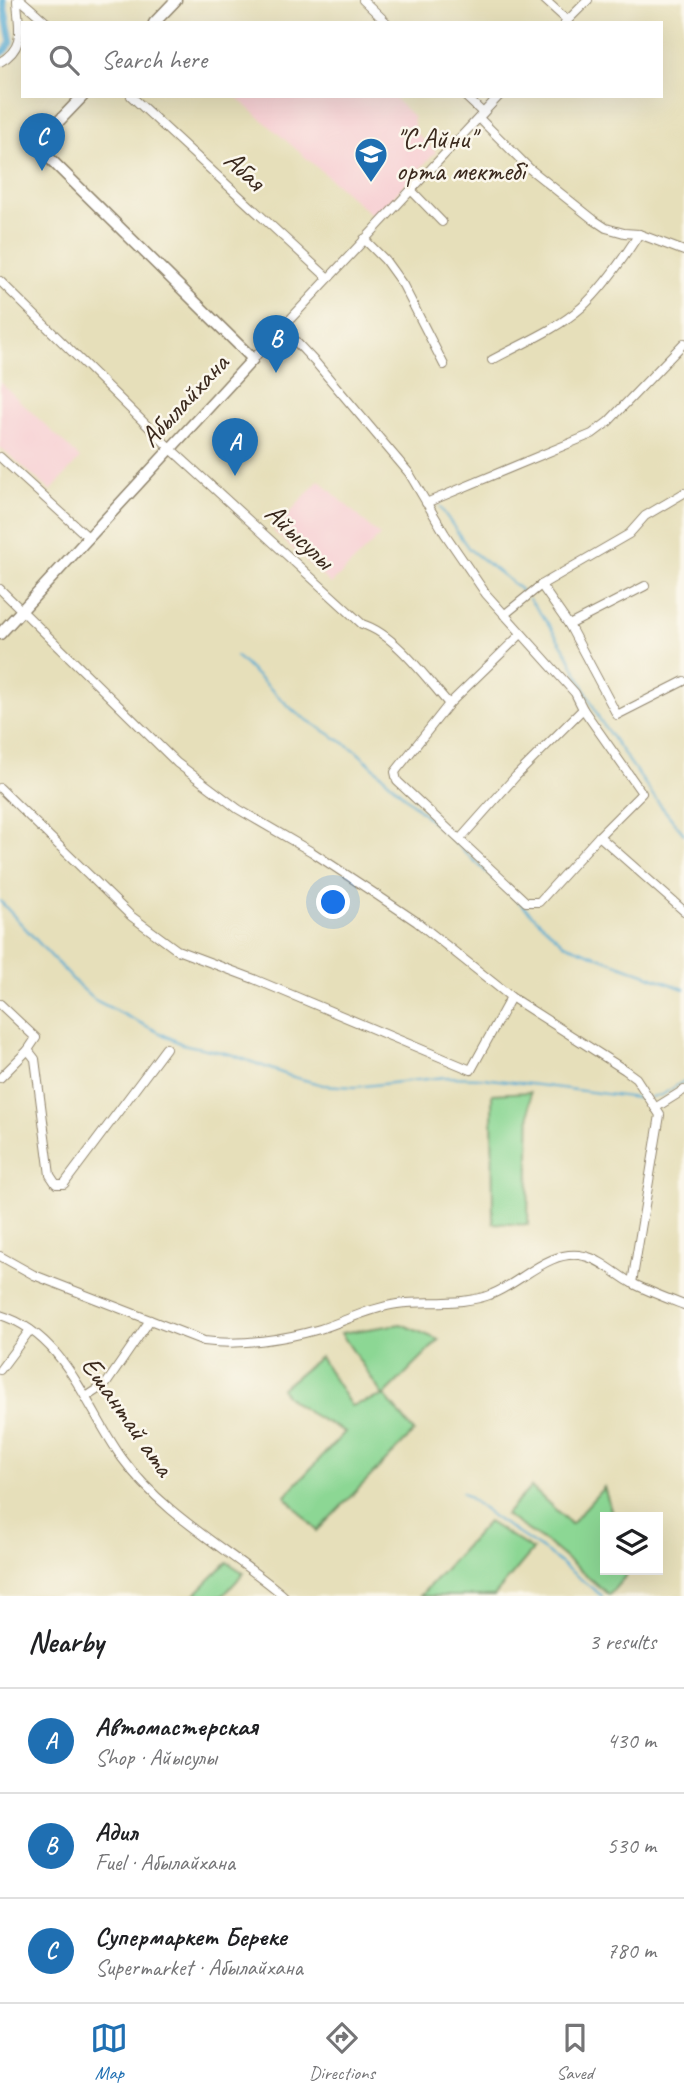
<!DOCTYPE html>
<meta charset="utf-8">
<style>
body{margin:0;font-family:Caveat,sans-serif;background:#f6f6f6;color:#202124}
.controls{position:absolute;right:21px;bottom:21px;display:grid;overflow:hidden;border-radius:0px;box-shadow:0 7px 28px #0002}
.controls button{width:63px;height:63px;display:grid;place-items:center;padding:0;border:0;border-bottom:2px solid #e0e0e0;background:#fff;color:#202124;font:35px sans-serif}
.you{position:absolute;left:334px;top:903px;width:24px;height:24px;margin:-18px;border:5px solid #fff;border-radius:50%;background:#1a73e8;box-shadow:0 0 0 10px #1a73e833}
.badge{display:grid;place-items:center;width:46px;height:46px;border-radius:50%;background:#1f6fb2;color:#fff;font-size:23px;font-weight:700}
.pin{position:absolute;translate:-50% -58px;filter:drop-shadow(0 2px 4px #0008)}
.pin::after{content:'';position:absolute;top:37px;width:24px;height:21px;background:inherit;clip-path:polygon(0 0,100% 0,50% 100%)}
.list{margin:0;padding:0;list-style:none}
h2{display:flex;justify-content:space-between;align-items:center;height:91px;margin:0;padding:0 28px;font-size:30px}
h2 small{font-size:23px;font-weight:400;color:#757577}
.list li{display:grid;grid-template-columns:46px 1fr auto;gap:21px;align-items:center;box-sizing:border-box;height:105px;padding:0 28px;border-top:2px solid #e0e0e0}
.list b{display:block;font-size:26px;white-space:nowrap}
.list p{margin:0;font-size:23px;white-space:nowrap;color:#757577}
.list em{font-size:23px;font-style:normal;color:#757577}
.icon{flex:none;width:38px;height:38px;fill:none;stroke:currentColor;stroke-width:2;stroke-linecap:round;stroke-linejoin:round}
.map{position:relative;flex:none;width:684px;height:1596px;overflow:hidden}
.search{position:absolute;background:#fff;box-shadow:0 7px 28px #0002;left:21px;right:21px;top:21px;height:77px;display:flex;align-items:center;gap:18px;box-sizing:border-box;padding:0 24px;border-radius:0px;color:#757577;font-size:26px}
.sheet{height:406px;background:#fff}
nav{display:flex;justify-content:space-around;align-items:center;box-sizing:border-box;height:98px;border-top:2px solid #e0e0e0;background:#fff;font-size:19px;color:#757577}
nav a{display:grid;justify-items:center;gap:4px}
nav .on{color:#1f6fb2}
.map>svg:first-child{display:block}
</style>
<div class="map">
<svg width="684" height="1596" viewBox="0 0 684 1596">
<rect width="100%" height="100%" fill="#fbf7ec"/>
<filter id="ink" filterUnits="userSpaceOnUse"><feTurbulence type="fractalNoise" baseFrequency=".0143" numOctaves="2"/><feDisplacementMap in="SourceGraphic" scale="14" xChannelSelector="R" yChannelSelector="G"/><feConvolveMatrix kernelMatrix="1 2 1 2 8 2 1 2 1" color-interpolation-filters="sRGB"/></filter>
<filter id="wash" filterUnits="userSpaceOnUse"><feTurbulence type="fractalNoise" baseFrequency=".00686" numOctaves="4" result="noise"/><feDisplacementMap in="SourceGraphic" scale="28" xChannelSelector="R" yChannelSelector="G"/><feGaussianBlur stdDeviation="1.57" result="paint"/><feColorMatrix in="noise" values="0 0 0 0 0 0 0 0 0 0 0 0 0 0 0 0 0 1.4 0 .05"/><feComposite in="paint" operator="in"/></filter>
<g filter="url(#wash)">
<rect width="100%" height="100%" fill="#e6dfba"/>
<!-- built -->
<g fill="#f7cfd3">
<path d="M 235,96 L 392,96 L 413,116 L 415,132 L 436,152 L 374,217 Z"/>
<path d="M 0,382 L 80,458 L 51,491 L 0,447 Z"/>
<path d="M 319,480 L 380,536 L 331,584 L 273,531 Z"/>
</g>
<!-- green -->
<g fill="#8cd794" stroke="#648059" stroke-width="2">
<path d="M 530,1092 L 528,1225 L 493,1223 L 492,1094 Z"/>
<path d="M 401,1324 L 439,1340 L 384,1395 L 414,1432 L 317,1531 L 285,1496 L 345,1432 C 323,1420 296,1409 281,1389 L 320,1357 L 351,1406 L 383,1396 L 341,1333 Z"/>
<path d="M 531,1487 L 571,1524 L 604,1487 L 613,1517 L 605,1517 L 605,1570 L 631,1570 L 609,1595 L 550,1545 L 505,1515 Z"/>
<path d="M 488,1522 L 533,1550 L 494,1596 L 420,1596 Z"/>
<path d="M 227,1562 L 244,1573 L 223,1596 L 193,1596 Z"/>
</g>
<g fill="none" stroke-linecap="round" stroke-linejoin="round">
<!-- stream -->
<g stroke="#56aad2" stroke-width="2">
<path d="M 440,507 L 469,549 L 519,588 L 525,595"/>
<path d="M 529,599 L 547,622 L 567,653 L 600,720 L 657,801 L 684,834"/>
<path d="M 236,656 L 296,713 L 355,750 L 564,944 L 684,989"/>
<path d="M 0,901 L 76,983 L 95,1000 L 182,1044 L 230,1054 L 290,1076 L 323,1085 L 355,1087 L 445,1077 L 483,1078 L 645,1099"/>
<path d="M 651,1097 L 662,1095 L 684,1081"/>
<path d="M 462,1492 L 493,1517 L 549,1554 L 602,1596"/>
</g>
<!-- canal -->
<path stroke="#56aad2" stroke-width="7" d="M 0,54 L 6,50 L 11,42 L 3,0"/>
</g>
</g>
<g filter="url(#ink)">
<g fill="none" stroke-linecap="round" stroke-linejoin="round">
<defs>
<g id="minor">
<path d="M 21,0 L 47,23"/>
<path d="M 363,0 L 387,23"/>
<path d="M 545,0 L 567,20"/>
<path d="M 565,23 L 588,0"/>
<path d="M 0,62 C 27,47 18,27 17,0"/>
<path d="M 131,96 L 328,278"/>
<path d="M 465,96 L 483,113"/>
<path d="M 479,118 L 530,169 L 594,220 L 606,228 L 624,233 L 639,234 L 684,251"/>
<path d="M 411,190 L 442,222"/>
<path d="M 364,239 L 385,260 L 403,285 L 444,365"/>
<path d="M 0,281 L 171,449 L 362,624 C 395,634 426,678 449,704"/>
<path d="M 282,327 L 316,363 L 409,473 L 445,534 L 486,594 L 575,693 L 583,709 L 642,793 L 599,836 L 539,902 L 526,902 L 397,781 L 395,772 L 449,704 L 521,634"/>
<path d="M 253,359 L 499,96"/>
<path d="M 492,360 C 521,344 556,330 582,307 C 604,287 623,259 639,234"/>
<path d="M 0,457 L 89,538"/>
<path d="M 426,503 L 592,434 L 608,422 L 684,343"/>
<path d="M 541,585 L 629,534 L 645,516 L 684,493"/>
<path d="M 0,589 L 177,763 L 238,809 L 312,852 L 374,893 L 417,922 L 511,997 L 625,1070 L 636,1078 L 660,1115 L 632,1283"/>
<path d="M 504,615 L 541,585 L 569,625 L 617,715 L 684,681"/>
<path d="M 569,625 L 645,586"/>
<path d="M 0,788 L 131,916 L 177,950 L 254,979 L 471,1070 L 511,997"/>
<path d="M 599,836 L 684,911"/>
<path d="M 460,839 L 516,776 L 583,709"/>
<path d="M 0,1004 L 36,1038 L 28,1050 L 0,1078"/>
<path d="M 28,1050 L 35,1059 L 50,1175 L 56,1184 L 64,1184 L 166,1048"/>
<path d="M 655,1108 L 684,1090"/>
<path d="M 0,1256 L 34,1275 L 204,1341 C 241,1346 285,1339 320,1329 C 346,1321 369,1308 397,1304 C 427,1300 463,1306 492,1294 C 521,1283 550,1248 584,1256 C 600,1259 616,1274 630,1282 C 647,1291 666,1298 684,1305"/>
<path d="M 0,1315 C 66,1335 86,1408 122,1458 C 164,1516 230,1550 284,1596"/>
<path d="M 0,1370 L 30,1330"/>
<path d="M 86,1397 L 106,1384 L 150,1320"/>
</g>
<g id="secondary">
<path d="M 154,23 L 176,0"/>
<path d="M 0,634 L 253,359 L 36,145 L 83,96"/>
</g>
</defs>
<!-- minor casing -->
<use href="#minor" stroke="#90846c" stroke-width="10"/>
<!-- secondary casing -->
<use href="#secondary" stroke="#90846c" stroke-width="13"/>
<!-- minor -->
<use href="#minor" stroke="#fff" stroke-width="8"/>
<!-- secondary -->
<use href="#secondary" stroke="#fff" stroke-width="10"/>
</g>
</g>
<!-- icons -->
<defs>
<symbol id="school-pin" viewBox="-11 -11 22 30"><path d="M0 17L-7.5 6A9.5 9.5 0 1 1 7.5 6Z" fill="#1f6fb2" stroke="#fbf7ec"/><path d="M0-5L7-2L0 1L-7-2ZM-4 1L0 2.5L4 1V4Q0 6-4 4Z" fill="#fff"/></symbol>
</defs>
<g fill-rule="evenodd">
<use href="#school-pin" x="352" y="135" width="38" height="52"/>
</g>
<g text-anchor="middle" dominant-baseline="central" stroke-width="5" stroke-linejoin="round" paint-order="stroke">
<!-- poi labels -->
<g font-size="28" fill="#3b2a1e" stroke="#fbf7ec" text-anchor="start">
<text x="396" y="138">"С.Айни"<tspan x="396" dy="32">орта мектебі</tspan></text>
</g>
<!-- street labels -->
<g font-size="28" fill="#3b2a1e" stroke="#fbf7ec">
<text transform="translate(245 170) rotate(43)">Абая</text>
<text transform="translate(184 400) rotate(-47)">Абылайхана</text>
<text transform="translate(300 536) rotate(43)">Айысулы</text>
<text transform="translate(128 1416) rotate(55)">Ешантай ата</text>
</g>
</g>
</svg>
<div class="controls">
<button><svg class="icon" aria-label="layers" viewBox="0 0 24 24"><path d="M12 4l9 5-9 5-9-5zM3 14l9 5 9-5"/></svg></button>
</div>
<div class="you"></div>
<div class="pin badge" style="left:235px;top:476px">A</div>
<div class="pin badge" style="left:276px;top:373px">B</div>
<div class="pin badge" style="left:42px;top:171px">C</div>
<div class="search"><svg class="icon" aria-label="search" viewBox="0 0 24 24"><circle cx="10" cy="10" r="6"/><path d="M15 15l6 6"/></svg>Search here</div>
</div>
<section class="sheet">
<h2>Nearby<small>3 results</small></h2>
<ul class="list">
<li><span class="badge">A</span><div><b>Автомастерская</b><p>Shop · Айысулы</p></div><em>430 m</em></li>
<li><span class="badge">B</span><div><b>Адил</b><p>Fuel · Абылайхана</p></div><em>530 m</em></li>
<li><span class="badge">C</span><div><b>Супермаркет Береке</b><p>Supermarket · Абылайхана</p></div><em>780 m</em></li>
</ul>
</section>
<nav>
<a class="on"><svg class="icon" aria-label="map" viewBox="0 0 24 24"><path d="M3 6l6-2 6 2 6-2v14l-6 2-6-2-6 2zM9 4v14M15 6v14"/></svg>Map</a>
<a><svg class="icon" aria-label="directions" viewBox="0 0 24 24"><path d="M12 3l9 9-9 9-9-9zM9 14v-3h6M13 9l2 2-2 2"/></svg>Directions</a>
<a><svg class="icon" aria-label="saved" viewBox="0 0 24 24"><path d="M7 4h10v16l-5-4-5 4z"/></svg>Saved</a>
</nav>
